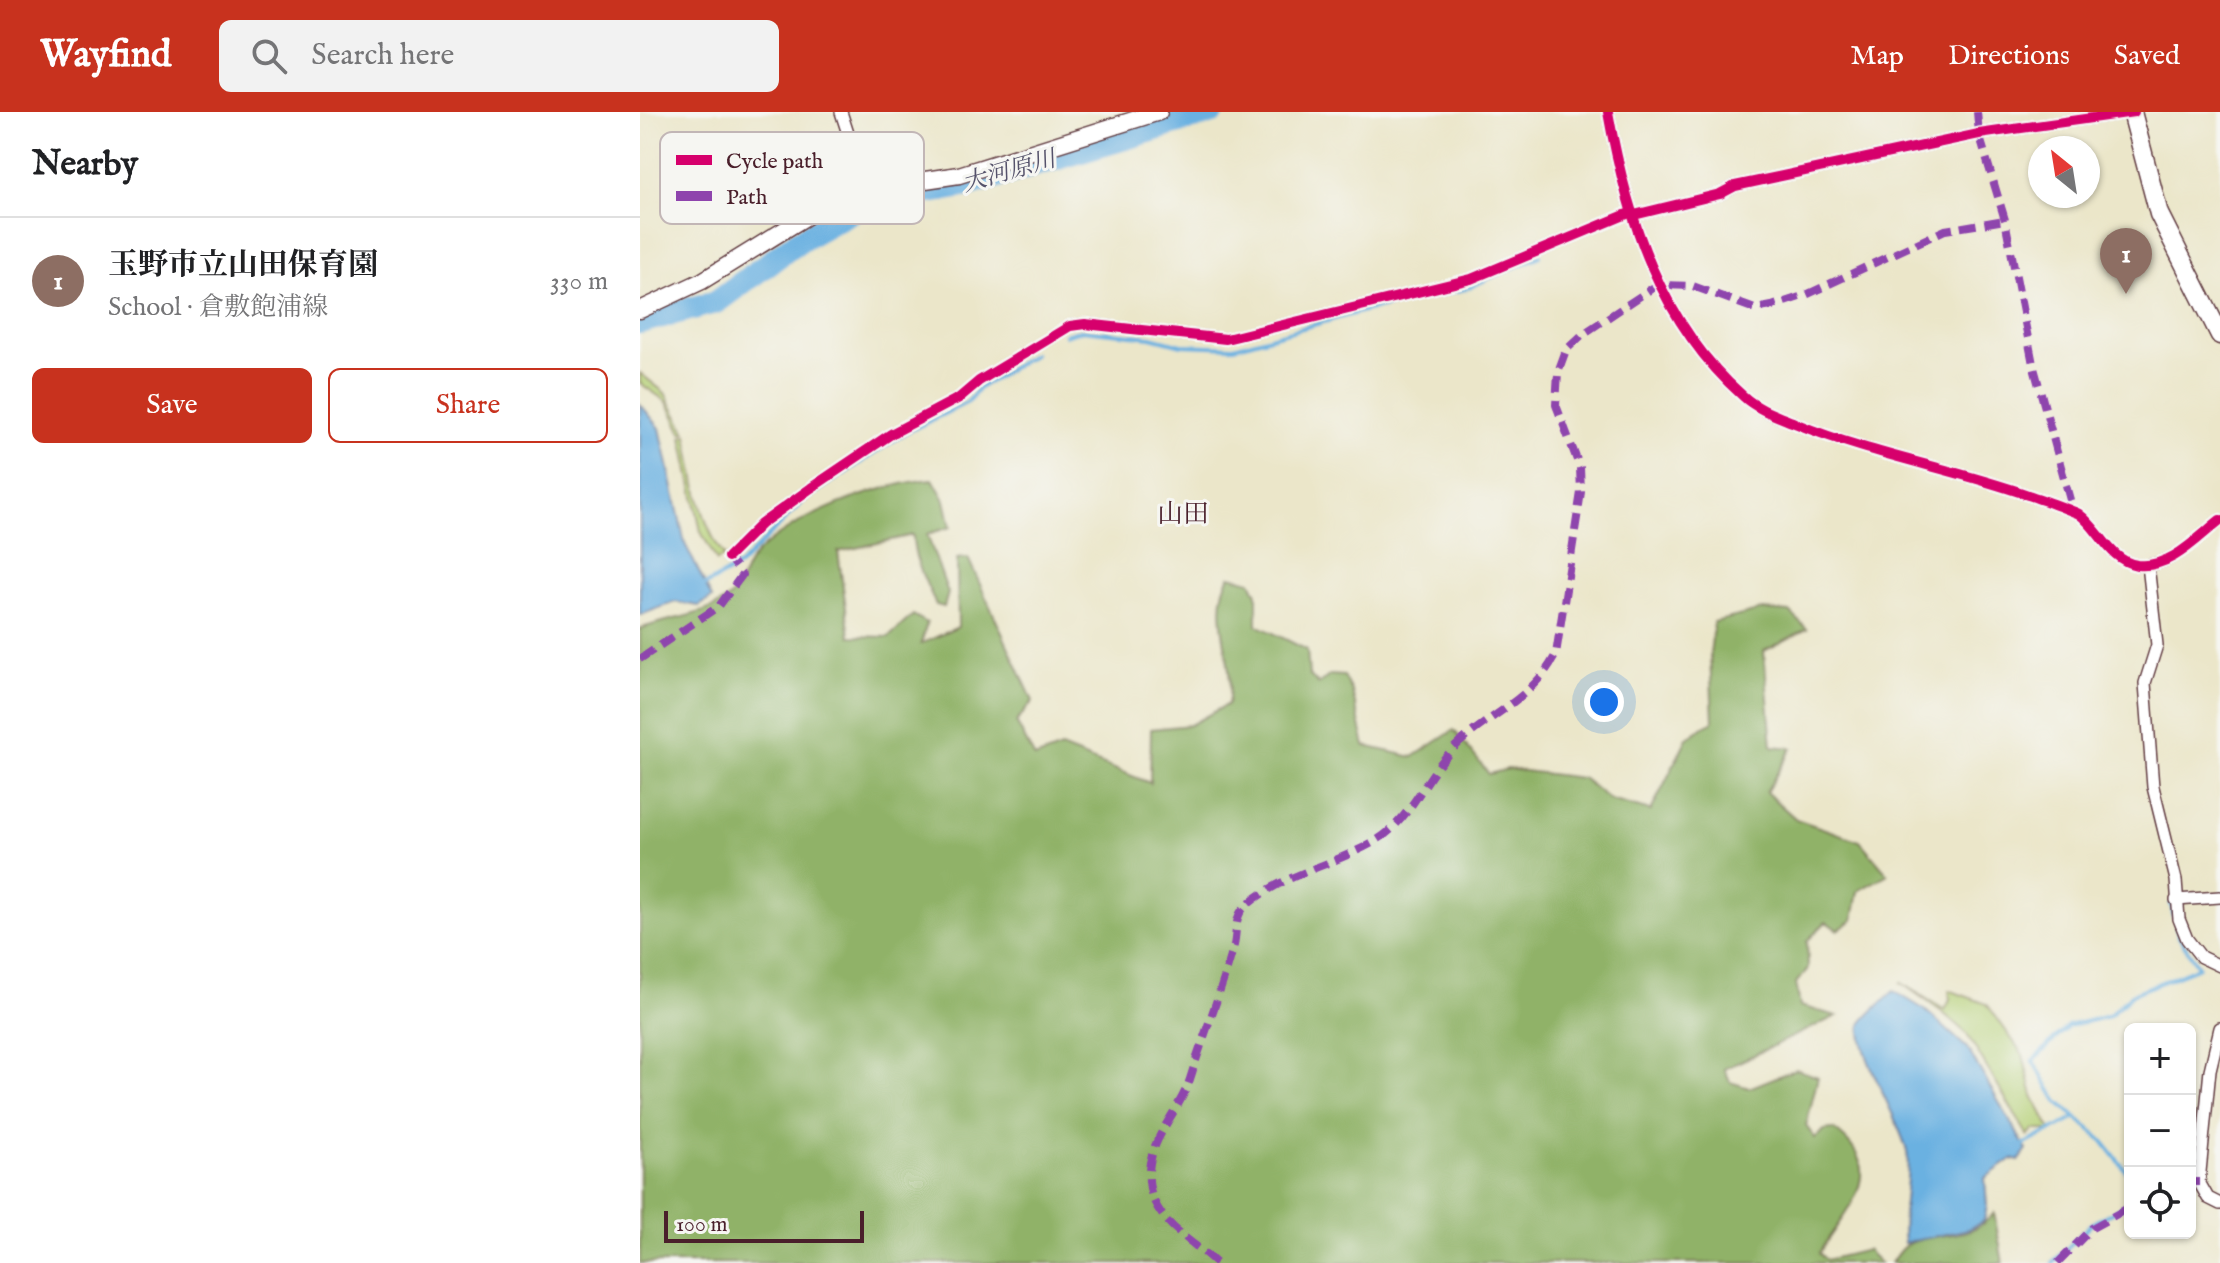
<!DOCTYPE html>
<meta charset="utf-8">
<style>
body{margin:0;font-family:"IM FELL English","Noto Serif JP",serif;background:#f2f2f2;color:#202124}
.controls{position:absolute;right:24px;bottom:24px;display:grid;overflow:hidden;border-radius:12px;box-shadow:0 2px 6px #0004}
.controls button{width:72px;height:72px;display:grid;place-items:center;padding:0;border:0;border-bottom:2px solid #e0e0e0;background:#fff;color:#202124;font:40px sans-serif}
.compass{position:absolute;left:1388px;top:24px;width:72px;height:72px;border-radius:50%;background:#fff;box-shadow:0 2px 6px #0004;rotate:330deg}
.scale{position:absolute;left:24px;bottom:20px;width:200px;box-sizing:border-box;padding-left:8px;border:4px solid #4a1f2b;border-top:0;font-size:22px;line-height:28px;white-space:nowrap;color:#4a1f2b;-webkit-text-stroke:6px #f6f6f2;paint-order:stroke}
.you{position:absolute;left:964px;top:590px;width:28px;height:28px;margin:-20px;border:6px solid #fff;border-radius:50%;background:#1a73e8;box-shadow:0 0 0 12px #1a73e833}
.badge{display:grid;place-items:center;width:52px;height:52px;border-radius:50%;background:#c8321e;color:#fff;font-size:26px;font-weight:700}
.pin{position:absolute;translate:-50% -66px;filter:drop-shadow(0 2px 4px #0008)}
.pin::after{content:'';position:absolute;top:42px;width:28px;height:24px;background:inherit;clip-path:polygon(0 0,100% 0,50% 100%)}
.list{margin:0;padding:0;list-style:none}
h2{display:flex;justify-content:space-between;align-items:center;height:104px;margin:0;padding:0 32px;font-size:34px}
h2 small{font-size:26px;font-weight:400;color:#757577}
.list li{display:grid;grid-template-columns:52px 1fr auto;gap:24px;align-items:center;box-sizing:border-box;height:128px;padding:0 32px;border-top:2px solid #e0e0e0}
.list b{display:block;font-size:30px;white-space:nowrap}
.list p{margin:0;font-size:26px;white-space:nowrap;color:#757577}
.list em{font-size:26px;font-style:normal;color:#757577}
.actions{display:flex;gap:16px;padding:24px 32px}
.actions a{flex:1;padding:18px 0;border:2px solid #c8321e;border-radius:12px;text-align:center;font-size:28px;color:#c8321e}
.actions .main{background:#c8321e;color:#fff}
.icon{flex:none;width:44px;height:44px;fill:none;stroke:currentColor;stroke-width:2;stroke-linecap:round;stroke-linejoin:round}
.map{position:relative;flex:none;width:1580px;height:1151px;overflow:hidden}
header{display:flex;align-items:center;gap:48px;box-sizing:border-box;height:112px;padding:0 40px;background:#c8321e;color:#fff}
header strong{font-size:38px}
nav{display:flex;gap:44px;margin-inline-start:auto;font-size:28px}
.search{width:560px;height:72px;background:#f2f2f2;display:flex;align-items:center;gap:20px;box-sizing:border-box;padding:0 28px;border-radius:12px;color:#757577;font-size:30px}
main{display:flex}
aside{flex:1;background:#fff}
.map>svg:first-child{display:block}
</style>
<header>
<strong>Wayfind</strong>
<div class="search"><svg class="icon" aria-label="search" viewBox="0 0 24 24"><circle cx="10" cy="10" r="6"/><path d="M15 15l6 6"/></svg>Search here</div>
<nav><a>Map</a><a>Directions</a><a>Saved</a></nav>
</header>
<main>
<aside>
<h2>Nearby<small></small></h2>
<ul class="list">
<li><span class="badge" style="background:#8d6e63">1</span><div><b>玉野市立山田保育園</b><p>School · 倉敷飽浦線</p></div><em>330 m</em></li>
</ul>
<div class="actions"><a class="main">Save</a><a>Share</a></div>
</aside>
<div class="map">
<svg width="1580" height="1151" viewBox="0 0 1580 1151">
<rect width="100%" height="100%" fill="#f6f6f2"/>
<filter id="ink" filterUnits="userSpaceOnUse"><feTurbulence type="fractalNoise" baseFrequency=".0125" numOctaves="2"/><feDisplacementMap in="SourceGraphic" scale="16" xChannelSelector="R" yChannelSelector="G"/><feConvolveMatrix kernelMatrix="1 2 1 2 8 2 1 2 1" color-interpolation-filters="sRGB"/></filter>
<filter id="wash" filterUnits="userSpaceOnUse"><feTurbulence type="fractalNoise" baseFrequency=".006" numOctaves="4" result="noise"/><feDisplacementMap in="SourceGraphic" scale="32" xChannelSelector="R" yChannelSelector="G"/><feGaussianBlur stdDeviation="1.8" result="paint"/><feColorMatrix in="noise" values="0 0 0 0 0 0 0 0 0 0 0 0 0 0 0 0 0 1.4 0 .05"/><feComposite in="paint" operator="in"/></filter>
<g filter="url(#wash)">
<rect width="100%" height="100%" fill="#ebe6c9"/>
<!-- green -->
<g fill="#b5d076" stroke="#807850" stroke-width="2">
<path d="M 0,261 L 25,281 L 46,320 L 42,321 L 27,290 L 0,271 Z"/>
<path d="M 47,323 C 55,365 59,409 84,444 L 77,449 L 61,420 L 42,325 Z"/>
<path d="M 1260,870 L 1305,898 L 1310,888 L 1309,878 L 1347,892 L 1383,943 L 1393,984 L 1411,1018 L 1394,1018 L 1388,1024 L 1326,921 L 1302,900 Z"/>
</g>
<!-- forest -->
<g fill="#90b267" stroke="#6d6849" stroke-width="2">
<path d="M 293,367 L 305,388 L 311,415 L 287,422 L 308,481 L 304,495 L 296,493 C 286,470 273,448 273,423 L 198,440 L 210,524 L 249,525 L 273,503 L 287,511 L 281,532 L 318,515 L 317,447 L 328,446 L 393,589 L 376,610 L 395,646 L 421,636 L 510,671 L 511,617 L 550,613 L 588,592 C 597,548 567,501 590,464 L 611,469 L 617,482 L 617,513 L 667,538 L 669,563 L 679,572 L 690,563 L 704,564 L 712,579 L 725,634 L 773,645 L 814,618 L 849,662 L 868,657 L 942,666 L 970,688 L 1011,699 L 1047,626 L 1073,609 L 1070,542 L 1074,510 L 1122,498 L 1150,500 L 1167,517 L 1124,539 L 1132,634 L 1152,636 L 1126,680 L 1156,707 L 1220,729 L 1248,762 L 1218,779 L 1213,808 L 1198,818 L 1186,810 L 1167,829 L 1168,857 L 1156,871 L 1160,894 L 1197,904 L 1084,957 L 1090,970 L 1109,976 L 1156,957 L 1178,965 L 1166,1014 L 1175,1026 L 1184,1018 L 1193,1017 C 1251,1058 1206,1097 1179,1141 L 1186,1148 L 1227,1138 L 1240,1151 L 0,1151 L 0,517 C 29,505 67,505 91,484 C 102,474 103,458 112,447 C 145,406 242,371 293,367 Z"/>
<path d="M 1354,1101 L 1363,1151 L 1251,1151 C 1255,1145 1261,1135 1268,1132 C 1298,1118 1331,1130 1354,1101 Z"/>
</g>
<!-- water -->
<g fill="#6ab1e1" stroke="#5a6886" stroke-width="2">
<path d="M 0,292 L 20,316 L 45,432 L 72,486 L 59,494 L 35,490 L 0,503 Z"/>
<path d="M 1254,879 L 1285,898 L 1327,936 L 1387,1038 L 1379,1049 L 1372,1047 L 1345,1066 L 1347,1094 L 1344,1109 L 1329,1117 L 1264,1131 C 1260,1105 1271,1060 1267,1040 C 1259,1005 1218,944 1221,913 C 1222,907 1247,886 1254,879 Z"/>
</g>
<g fill="none" stroke-linecap="round" stroke-linejoin="round">
<!-- stream -->
<g stroke="#6ab1e1" stroke-width="4">
<path d="M 425,223 L 442,218 L 511,225 L 542,233 L 594,235 L 727,198 L 825,177 L 900,144"/>
<path d="M 64,474 L 99,454 L 163,389 L 263,322 L 328,290 L 339,276 L 394,242"/>
<path d="M 1531,792 L 1534,805"/>
<path d="M 1381,1034 L 1436,1006"/>
<path d="M 1490,1064 L 1463,1029 L 1417,989 L 1393,949 L 1428,914 L 1469,904 L 1492,882 L 1559,855 L 1539,825 L 1536,813"/>
<path d="M 1413,1151 L 1451,1112 L 1490,1090"/>
</g>
<!-- river -->
<path stroke="#6ab1e1" stroke-width="24" d="M 0,210 L 76,190 L 160,128 L 226,91 L 324,74 L 573,0"/>
</g>
</g>
<g filter="url(#ink)">
<g fill="none" stroke-linecap="round" stroke-linejoin="round">
<defs>
<g id="street">
<path d="M 201,0 L 226,77"/>
<path d="M 968,0 C 987,106 1020,211 1103,284 C 1118,298 1138,304 1157,312 C 1232,343 1312,356 1388,383 C 1395,385 1436,400 1439,402 C 1459,416 1470,449 1497,453 C 1530,457 1557,426 1580,408"/>
<path d="M 994,103 L 1080,82 L 1095,74 L 1339,22 L 1494,0"/>
<path d="M 88,445 L 121,412 L 171,376 L 251,322 L 319,286 L 339,269 L 430,214 L 445,212 L 586,227 L 831,167 L 992,100"/>
<path d="M 1508,453 L 1517,533 L 1505,571 L 1513,675 L 1536,768 L 1539,807 L 1547,827 L 1561,845 L 1580,854"/>
<path d="M 1536,788 L 1580,785"/>
<path d="M 1580,916 L 1570,958 L 1559,1070 L 1568,1086 L 1580,1092"/>
</g>
<path id="secondary" d="M 0,198 L 62,169 L 193,88 L 238,75 L 319,63 L 519,0"/>
<path id="primary" d="M 1492,0 L 1519,102 L 1580,223"/>
</defs>
<!-- street casing -->
<use href="#street" stroke="#623d43" stroke-width="14"/>
<!-- secondary casing -->
<use href="#secondary" stroke="#623d43" stroke-width="19"/>
<!-- primary casing -->
<use href="#primary" stroke="#623d43" stroke-width="21"/>
<!-- street -->
<use href="#street" stroke="#fff" stroke-width="11"/>
<!-- secondary -->
<use href="#secondary" stroke="#fff" stroke-width="16"/>
<!-- primary -->
<use href="#primary" stroke="#fff" stroke-width="18"/>
<!-- quiet -->
<g stroke="#8e44ad" stroke-width="8" stroke-dasharray="16 8" stroke-linecap="butt">
<path d="M 1337,0 L 1339,22 L 1365,108 L 1393,252 L 1433,399"/>
<path d="M 0,547 L 79,494 L 102,463 L 88,445"/>
<path d="M 1550,1070 L 1559,1070"/>
<path d="M 576,1151 C 551,1127 512,1109 509,1069 C 506,1027 540,1001 551,964 C 564,922 581,880 593,837 C 597,825 594,806 603,797 C 639,762 694,754 737,728 C 770,708 784,667 810,640 C 844,604 893,588 916,542 L 941,380 L 940,356 L 916,293 L 918,260 L 926,238 L 943,222 L 1017,173 L 1053,174 L 1115,197 L 1132,194 L 1166,183 L 1305,118 L 1365,108"/>
<path d="M 1418,1151 L 1452,1116 L 1490,1095"/>
</g>
<defs>
<g id="cycleway">
<path d="M 968,0 C 987,106 1020,211 1103,284 C 1118,298 1138,304 1157,312 C 1232,343 1312,356 1388,383 C 1395,385 1436,400 1439,402 C 1459,416 1470,449 1497,453 C 1530,457 1557,426 1580,408"/>
<path d="M 994,103 L 1080,82 L 1095,74 L 1339,22 L 1494,0"/>
<path d="M 88,445 L 121,412 L 171,376 L 251,322 L 319,286 L 339,269 L 430,214 L 445,212 L 586,227 L 831,167 L 992,100"/>
</g>
</defs>
<!-- cycleway casing -->
<use href="#cycleway" stroke="#f6f6f2" stroke-width="15"/>
<!-- cycleway -->
<use href="#cycleway" stroke="#d6006c" stroke-width="10"/>
</g>
</g>
<g text-anchor="middle" dominant-baseline="central" stroke-width="6" stroke-linejoin="round" paint-order="stroke">
<!-- water labels -->
<g font-size="24" font-style="italic" fill="#55526b" stroke="#f6f6f2">
<text transform="translate(369 60) rotate(-16)">大河原川</text>
</g>
<!-- quarter labels -->
<g font-size="26" fill="#4a1f2b" stroke="#f6f6f2">
<text x="543" y="402">山田</text>
</g>
</g>
<!-- legend -->
<rect x="20" y="20" width="264" height="92" rx="12" fill="#f6f6f2" stroke="#c2b6b6" stroke-width="2"/>
<rect x="36" y="43" width="36" height="10" fill="#d6006c"/>
<rect x="36" y="79" width="36" height="10" fill="#8e44ad"/>
<g font-size="22" fill="#4a1f2b">
<text x="86" y="56">Cycle path</text>
<text x="86" y="92">Path</text>
</g>
</svg>
<div class="controls">
<button>+</button>
<button>−</button>
<button><svg class="icon" aria-label="locate" viewBox="0 0 24 24"><circle cx="12" cy="12" r="6"/><path d="M12 2v4M12 18v4M2 12h4M18 12h4"/></svg></button>
</div>
<svg class="compass" viewBox="-18 -18 36 36"><path d="M0-13l5 13h-10z" fill="#e53935"/><path d="M0 13l5-13h-10z" fill="#757577"/></svg>
<div class="scale">100 m</div>
<div class="you"></div>
<div class="pin badge" style="left:1486px;top:182px;background:#8d6e63">1</div>
</div>
</main>
